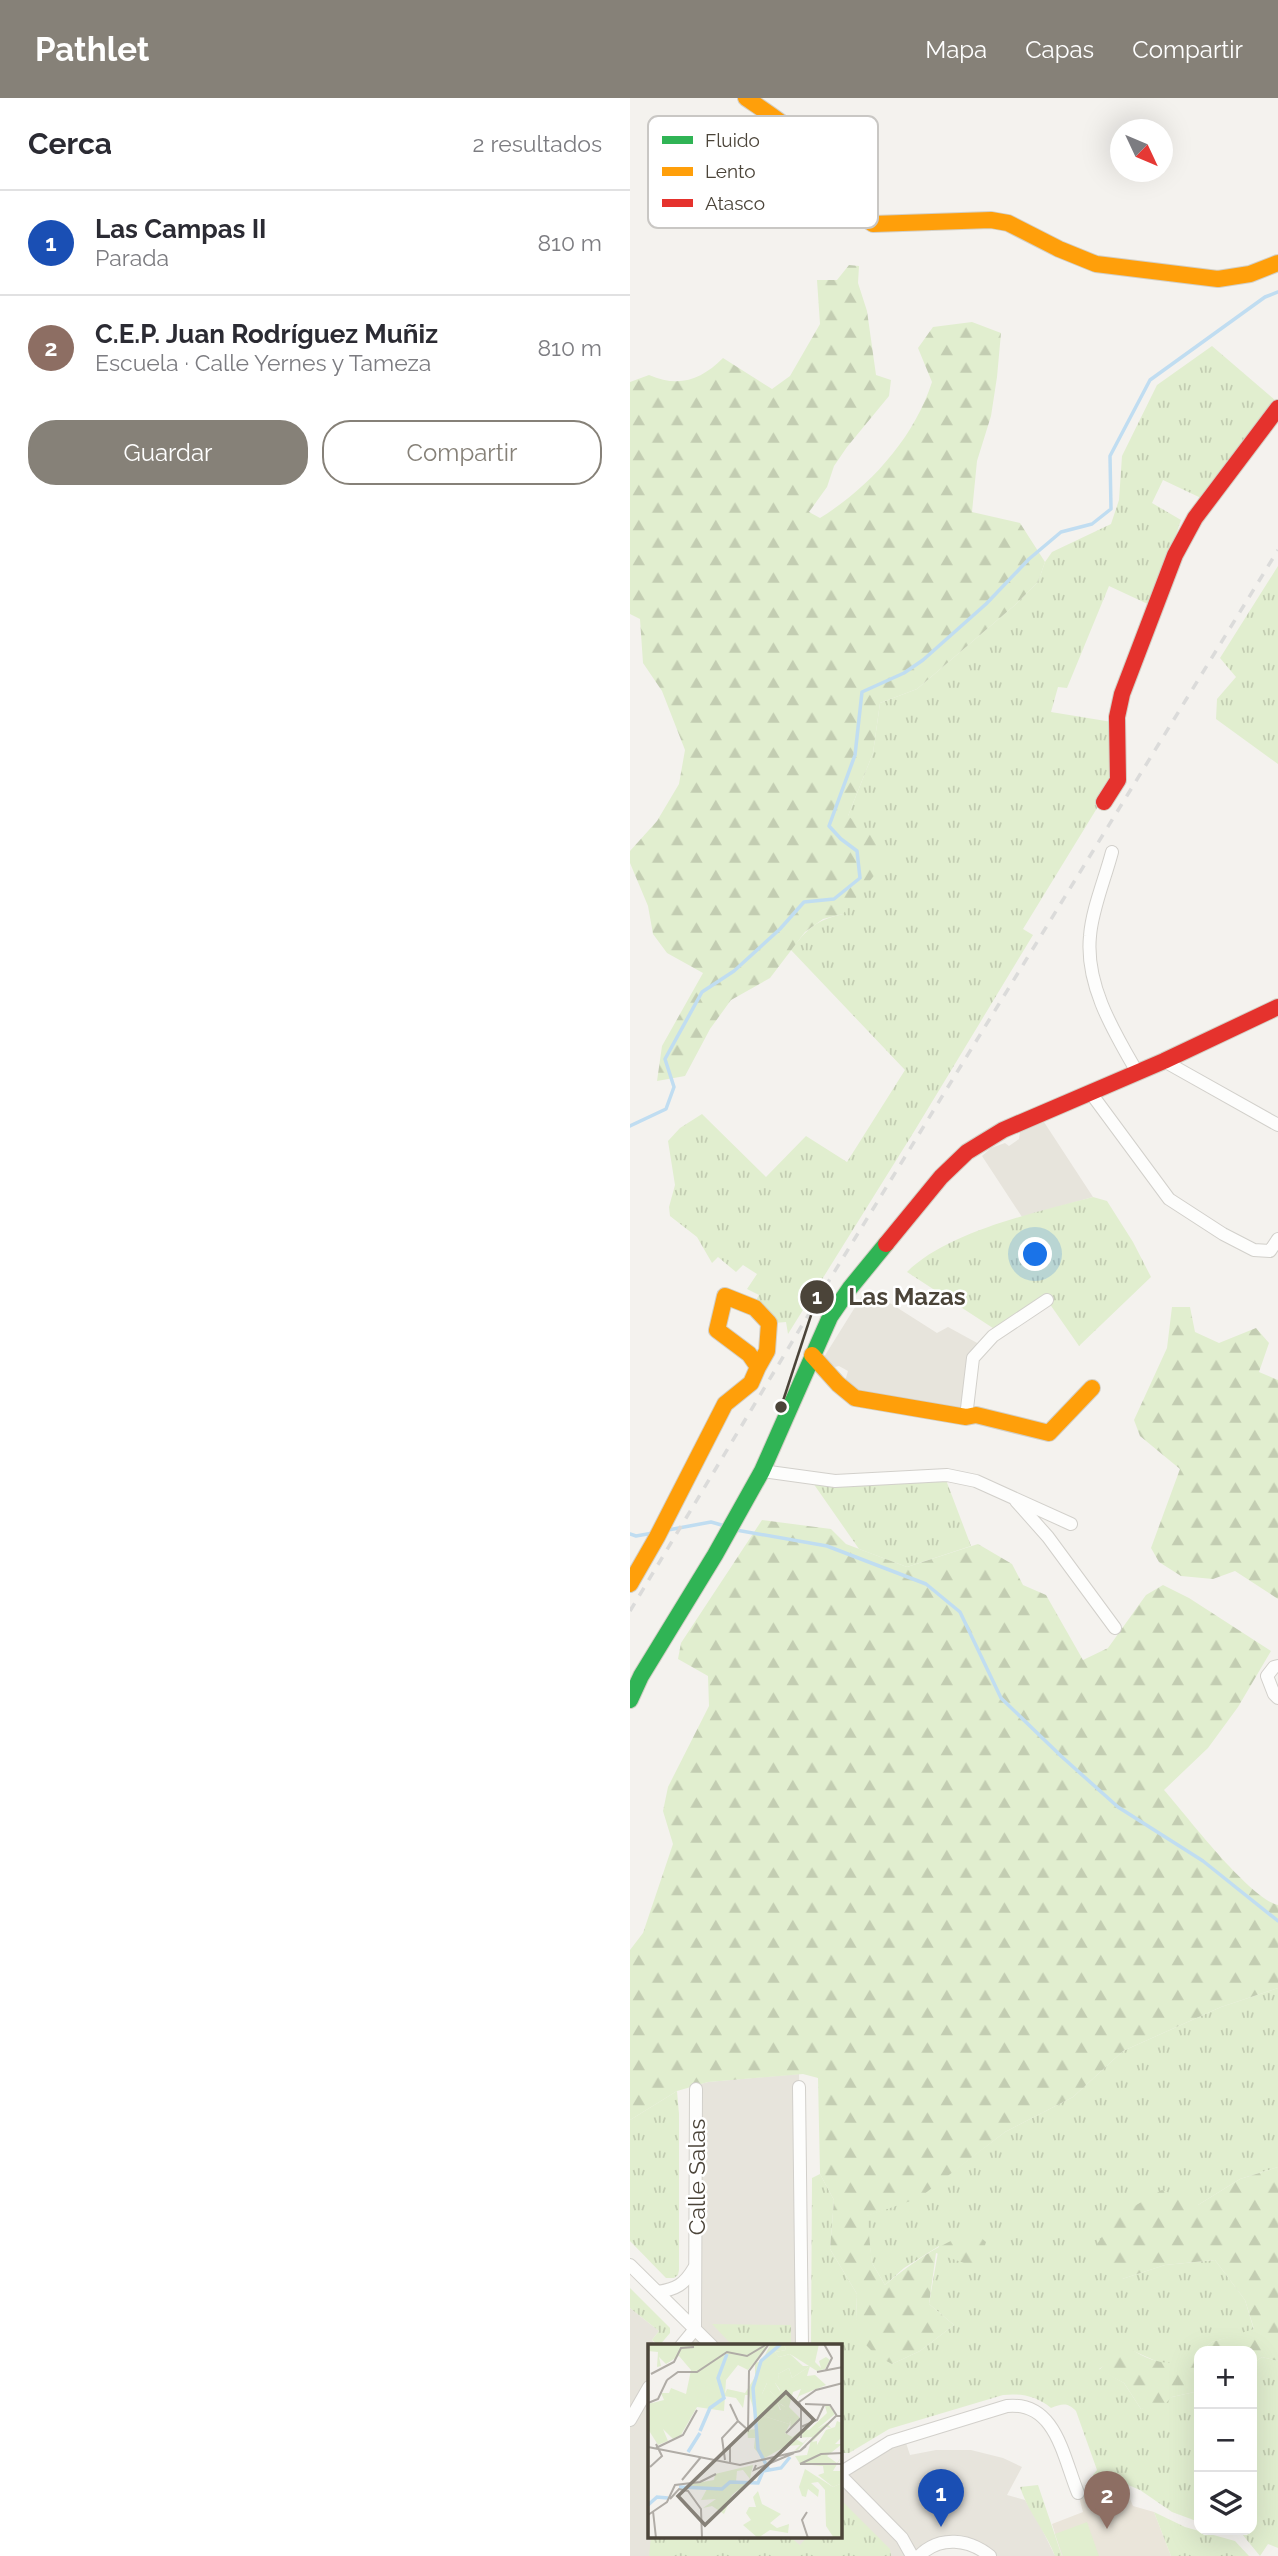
<!DOCTYPE html>
<html lang="es">
<meta charset="utf-8">
<style>
body{margin:0;font-family:Raleway,sans-serif;background:#f2f2f3;color:#2b2b33}
.controls{position:absolute;right:21px;bottom:21px;display:grid;overflow:hidden;border-radius:14px;box-shadow:0 7px 28px #0002}
.controls button{width:63px;height:63px;display:grid;place-items:center;padding:0;border:0;border-bottom:2px solid #e1e1e2;background:#fff;color:#2b2b33;font:35px sans-serif}
.compass{position:absolute;left:480px;top:21px;width:63px;height:63px;border-radius:50%;background:#fff;box-shadow:0 7px 28px #0002;rotate:134deg}
.you{position:absolute;left:406px;top:1157px;width:24px;height:24px;margin:-18px;border:5px solid #fff;border-radius:50%;background:#1a73e8;box-shadow:0 0 0 10px #1a73e833}
.badge{display:grid;place-items:center;width:46px;height:46px;border-radius:50%;background:#868178;color:#fff;font-size:23px;font-weight:700}
.pin{position:absolute;translate:-50% -58px;filter:drop-shadow(0 2px 4px #0008)}
.pin::after{content:'';position:absolute;top:37px;width:24px;height:21px;background:inherit;clip-path:polygon(0 0,100% 0,50% 100%)}
.list{margin:0;padding:0;list-style:none}
h2{display:flex;justify-content:space-between;align-items:center;height:91px;margin:0;padding:0 28px;font-size:30px}
h2 small{font-size:23px;font-weight:400;color:#7c7c81}
.list li{display:grid;grid-template-columns:46px 1fr auto;gap:21px;align-items:center;box-sizing:border-box;height:105px;padding:0 28px;border-top:2px solid #e1e1e2}
.list b{display:block;font-size:26px;white-space:nowrap}
.list p{margin:0;font-size:23px;white-space:nowrap;color:#7c7c81}
.list em{font-size:23px;font-style:normal;color:#7c7c81}
.actions{display:flex;gap:14px;padding:21px 28px}
.actions a{flex:1;padding:16px 0;border:2px solid #868178;border-radius:28px;text-align:center;font-size:24px;color:#868178}
.actions .main{background:#868178;color:#fff}
.icon{flex:none;width:38px;height:38px;fill:none;stroke:currentColor;stroke-width:2;stroke-linecap:round;stroke-linejoin:round}
.map{position:relative;flex:none;width:648px;height:2458px;overflow:hidden}
header{display:flex;align-items:center;gap:42px;box-sizing:border-box;height:98px;padding:0 35px;background:#868178;color:#fff}
header strong{font-size:33px}
nav{display:flex;gap:38px;margin-inline-start:auto;font-size:24px}
main{display:flex}
aside{flex:1;background:#fff}
.map>svg:first-child{display:block}
</style>
<header>
<strong>Pathlet</strong>
<nav><a>Mapa</a><a>Capas</a><a>Compartir</a></nav>
</header>
<main>
<aside>
<h2>Cerca<small>2 resultados</small></h2>
<ul class="list">
<li><span class="badge" style="background:#1a4fb4">1</span><div><b>Las Campas II</b><p>Parada</p></div><em>810 m</em></li>
<li><span class="badge" style="background:#8d6e63">2</span><div><b>C.E.P. Juan Rodríguez Muñiz</b><p>Escuela · Calle Yernes y Tameza</p></div><em>810 m</em></li>
</ul>
<div class="actions"><a class="main">Guardar</a><a>Compartir</a></div>
</aside>
<div class="map">
<svg width="648" height="2458" viewBox="0 0 648 2458">
<defs>
<pattern id="grass-tufts" width="24" height="20" patternUnits="userSpaceOnUse" patternTransform="scale(1.75)"><rect width="24" height="20" fill="#e1eecf"/><path d="M3 7l-1-3M5 7V3M7 7l1-3M15 17l-1-3M17 17v-4M19 17l1-3" fill="none" stroke="#c3cdb2"/></pattern>
<pattern id="forest-firs" width="22" height="20" patternUnits="userSpaceOnUse" patternTransform="scale(1.75)"><rect width="22" height="20" fill="#e1eecf"/><path d="M5 1l3.5 6h-7zM16 11l3.5 6h-7z" fill="#c3cdb2"/></pattern>
</defs>
<rect width="100%" height="100%" fill="#f4f2ee"/>
<!-- residential -->
<g fill="#e7e4dc">
<path d="M 414,1024 L 463,1099 L 392,1119 L 352,1058 L 361,1050 L 375,1045 L 379,1048 L 389,1041 L 390,1034 Z"/>
<path d="M 241,1193 L 307,1235 L 318,1229 L 349,1246 L 333,1314 L 222,1293 L 214,1287 L 218,1273 L 209,1268 L 205,1269 L 194,1259 L 232,1198 Z"/>
<path d="M 169,1976 L 172,2248 L 51,2248 L 66,2231 L 67,1987 L 78,1984 Z"/>
<path d="M 0,2210 L 29,2233 L 22,2242 L 26,2248 L 19,2248 L 19,2439 L 210,2439 L 210,2375 L 274,2339 L 280,2357 L 306,2352 L 341,2352 L 373,2360 L 392,2369 L 377,2397 L 395,2402 L 408,2423 L 425,2458 L 363,2458 L 341,2443 L 287,2458 L 0,2458 Z"/>
</g>
<!-- education -->
<path fill="#eae5da" d="M 470,2394 L 492,2397 L 500,2401 L 503,2408 L 524,2414 L 541,2458 L 432,2458 L 422,2426 L 453,2414 L 448,2395 Z"/>
<!-- grass -->
<g fill="url(#grass-tufts)">
<path d="M 582,248 L 646,303 L 571,400 L 533,382 L 522,405 L 551,422 L 522,508 L 479,488 L 437,590 L 428,589 L 421,614 L 482,624 L 483,684 L 393,831 L 403,837 L 285,1032 L 158,1236 L 156,1224 L 144,1225 L 125,1204 L 129,1197 L 117,1191 L 127,1176 L 113,1167 L 106,1174 L 88,1159 L 82,1165 L 67,1139 L 40,1118 L 39,1109 L 45,1087 L 38,1043 L 50,1030 L 72,1016 L 136,1079 L 176,1038 L 217,1064 L 275,972 L 161,852 C 177,831 186,822 213,816 L 218,718 L 243,655 L 250,605 L 287,591 L 385,507 L 408,484 L 415,464 L 422,454 L 481,426 L 489,402 L 492,358 L 527,287 Z"/>
<path d="M 648,468 L 648,666 L 586,621 L 587,601 L 606,579 L 590,560 Z"/>
<path d="M 463,1099 L 477,1103 L 503,1144 L 521,1179 L 449,1248 L 417,1202 L 369,1234 L 277,1174 C 318,1133 408,1114 463,1099 Z"/>
<path d="M 316,1382 L 341,1448 L 277,1469 L 229,1451 L 183,1385 C 228,1392 271,1383 316,1382 Z"/>
<path d="M 648,1890 L 648,2069 L 610,2081 L 568,2107 L 492,2181 L 535,2167 L 585,2162 L 615,2202 L 624,2232 L 582,2244 L 558,2263 L 535,2267 L 501,2252 L 469,2271 L 494,2285 L 511,2311 L 542,2299 L 569,2293 L 569,2424 L 542,2414 L 510,2392 L 489,2383 L 467,2381 L 463,2377 L 467,2372 L 446,2313 C 437,2304 432,2306 421,2310 C 407,2298 391,2295 373,2297 L 259,2331 L 219,2355 L 212,2355 L 210,2248 L 181,2248 L 182,2080 L 190,2076 L 204,2102 L 200,2151 L 227,2196 L 226,2221 L 262,2266 L 290,2253 L 324,2227 L 299,2206 L 309,2148 L 274,2170 L 255,2187 L 242,2165 L 236,2118 L 289,2099 L 375,2034 L 443,1999 L 493,1953 L 591,1909 Z"/>
<path d="M 47,1993 L 49,2016 L 49,2172 L 48,2177 L 44,2180 L 36,2180 L 0,2143 L 0,2022 Z"/>
<path d="M 0,2190 L 40,2230 L 40,2235 L 29,2248 L 22,2242 L 29,2233 L 0,2210 Z"/>
<path d="M 82,2226 L 161,2227 L 161,2248 L 103,2248 Z"/>
<path d="M 632,2259 L 648,2263 L 648,2450 L 638,2446 L 630,2458 L 612,2436 L 604,2432 L 622,2432 L 622,2266 Z"/>
<path d="M 408,2387 L 432,2458 L 425,2458 C 416,2434 398,2414 390,2389 Z"/>
<path d="M 210,2401 L 260,2451 L 261,2458 L 19,2458 L 21,2439 L 160,2439 L 170,2447 L 177,2439 L 210,2439 Z"/>
<path d="M 524,2414 L 555,2429 L 605,2443 L 619,2458 L 541,2458 Z"/>
</g>
<!-- forest -->
<g fill="url(#forest-firs)">
<path d="M 219,167 L 229,168 L 228,185 L 237,213 L 246,277 L 261,282 L 259,298 L 217,349 L 204,368 L 197,389 L 179,414 L 190,420 C 240,389 284,340 302,284 L 288,250 L 303,229 L 342,224 L 371,235 L 367,279 L 361,318 L 347,363 L 342,414 L 390,425 L 415,464 L 408,484 L 385,507 L 287,591 L 250,605 L 243,655 L 218,718 L 252,742 L 247,774 L 213,816 L 193,821 L 175,834 L 140,880 L 101,902 L 80,931 L 55,978 L 27,983 L 32,948 L 73,875 L 37,855 L 23,836 L 18,808 L 0,765 L 0,753 L 27,723 L 49,686 L 55,652 L 32,593 L 13,565 L 10,521 L 0,516 L 0,284 L 19,277 C 49,290 71,282 93,260 L 142,291 L 160,278 L 190,226 L 187,182 L 207,182 Z"/>
<path d="M 542,1209 L 560,1209 L 565,1234 L 589,1245 L 626,1230 L 639,1245 L 629,1274 L 648,1282 L 648,1501 L 605,1473 L 583,1481 L 551,1478 L 529,1464 L 521,1450 L 550,1371 L 510,1338 L 504,1322 L 537,1250 Z"/>
<path d="M 132,1422 L 201,1431 L 216,1446 L 277,1469 L 348,1446 L 382,1466 L 393,1487 L 416,1497 L 453,1562 L 478,1550 L 516,1497 L 533,1487 L 559,1500 L 641,1553 L 608,1609 L 578,1650 L 534,1692 C 556,1717 619,1800 648,1807 L 648,1890 L 591,1909 L 493,1953 L 443,1999 L 375,2034 L 289,2100 L 237,2118 L 242,2165 L 255,2187 C 285,2162 307,2148 343,2133 L 356,2144 L 348,2170 L 306,2155 L 299,2206 L 324,2227 L 290,2253 L 262,2266 L 247,2258 L 233,2244 L 226,2221 L 227,2196 L 200,2151 L 204,2102 L 190,2076 L 188,1980 L 173,1976 L 78,1984 L 47,1993 L 0,2022 L 0,1852 L 13,1835 L 43,1746 L 33,1713 L 38,1689 L 79,1608 L 78,1578 L 48,1561 L 51,1545 Z"/>
<path d="M 648,2069 L 648,2263 L 632,2259 L 622,2266 L 622,2253 L 570,2253 L 582,2244 L 624,2231 L 615,2202 L 585,2162 L 535,2167 L 492,2181 L 464,2151 L 484,2120 L 532,2092 L 568,2107 L 610,2081 Z"/>
<path d="M 501,2251 C 524,2266 547,2271 569,2254 L 569,2293 L 542,2299 L 533,2308 L 511,2311 L 494,2285 L 469,2272 L 482,2260 Z"/>
</g>
<!-- pitch -->
<path fill="#e1eecf" d="M 457,2424 L 469,2458 L 433,2458 L 425,2436 Z"/>
<g fill="none" stroke-linecap="round" stroke-linejoin="round">
<!-- stream -->
<g stroke="#c0ddf1" stroke-width="3.5">
<path d="M 0,1028 L 36,1011 L 44,989 L 35,961 L 72,894 L 104,873 L 150,831 L 174,804 L 204,801 L 230,780 L 227,753 L 211,741 L 199,728 L 225,657 L 232,594 L 274,575 L 293,562 L 356,506 L 399,461 L 431,434 L 462,426 L 481,411 L 480,358 L 520,282 L 635,199 L 648,194"/>
<path d="M 38,1432 L 81,1424 L 95,1428"/>
<path d="M 106,1432 L 197,1448 L 296,1486 L 330,1514 L 371,1600 L 431,1658 L 488,1709 L 573,1763 L 648,1823"/>
<path d="M 0,1436 L 6,1438 L 23,1435"/>
</g>
<defs>
<g id="street">
<path d="M 482,754 C 475,781 462,811 460,838 C 455,887 484,934 507,974"/>
<path d="M 534,963 L 648,1027"/>
<path d="M 460,994 L 539,1101 L 593,1136 L 624,1152 L 640,1153 L 648,1141"/>
<path d="M 336,1319 L 343,1260 L 363,1238 L 417,1202"/>
<path d="M 132,1373 L 205,1383 L 317,1377 L 346,1383 L 441,1426"/>
<path d="M 386,1403 L 418,1439 L 485,1530"/>
<path d="M 648,1568 L 644,1569 L 637,1578 L 644,1596 L 648,1600"/>
<path d="M 169,1989 L 172,2248"/>
<path d="M 0,2167 L 82,2248"/>
<path d="M 28,2194 C 46,2191 54,2187 64,2170"/>
<path d="M 65,2231 L 66,1991"/>
<path d="M 51,2248 L 65,2231"/>
<path d="M 0,2322 L 19,2289"/>
<path d="M 210,2375 L 260,2344 L 377,2308 C 426,2303 433,2359 448,2395"/>
<path d="M 210,2377 L 272,2440 L 282,2458"/>
<path d="M 289,2458 C 310,2437 339,2441 360,2458"/>
</g>
<path id="fast" d="M 0,1602 L 11,1578 L 85,1457 L 132,1373 L 200,1219 L 220,1190 L 256,1146"/>
<g id="slow">
<path d="M 116,0 C 138,15 162,30 180,51 C 201,77 215,108 243,126 L 361,122 L 378,125 L 429,151 L 466,166 L 588,181 L 620,176 L 648,165"/>
<path d="M 182,1257 L 208,1286 L 225,1300 L 336,1319 L 346,1317 L 419,1335 L 462,1290"/>
<path d="M 0,1486 L 27,1439 L 95,1306 L 121,1285 L 128,1269 L 119,1256 L 87,1232 L 95,1198 L 125,1210 L 139,1225 L 137,1253 L 128,1269"/>
</g>
<g id="jam">
<path d="M 474,704 L 488,682 L 487,619 L 492,596 L 545,457 L 565,420 L 648,310"/>
<path d="M 256,1146 L 311,1079 L 337,1054 L 373,1032 L 534,963 L 648,909"/>
</g>
</defs>
<!-- street casing -->
<use href="#street" stroke="#d2d0cb" stroke-width="14"/>
<!-- fast casing -->
<use href="#fast" stroke="#d3cfc5" stroke-width="18"/>
<!-- slow casing -->
<use href="#slow" stroke="#d3cfc5" stroke-width="18"/>
<!-- jam casing -->
<use href="#jam" stroke="#d3cfc5" stroke-width="18"/>
<!-- street -->
<use href="#street" stroke="#fdfdfc" stroke-width="12"/>
<!-- fast -->
<use href="#fast" stroke="#30b455" stroke-width="16"/>
<!-- slow -->
<use href="#slow" stroke="#ff9f0a" stroke-width="16"/>
<!-- jam -->
<use href="#jam" stroke="#e5322d" stroke-width="16"/>
<!-- rail -->
<path stroke="#dbdbda" stroke-width="3.5" stroke-dasharray="9 9" stroke-linecap="butt" d="M 0,1513 L 203,1176 L 648,452"/>
</g>
<g text-anchor="middle" dominant-baseline="central" stroke-width="5" stroke-linejoin="round" paint-order="stroke">
<!-- street labels -->
<g font-size="23" fill="#4b4439" stroke="#fff">
<text transform="translate(66 2079) rotate(-90)">Calle Salas</text>
</g>
</g>
<!-- overview -->
<g transform="translate(18 2246)">
<rect width="194" height="194" fill="#f4f2ee"/>
<path d="M 0,0 L 121,0 L 100,26 L 90,21 L 78,36 L 76,67 L 49,63 L 33,91 L 25,95 L 15,85 L 20,97 L 10,101 L 0,85 L 0,60 L 16,56 L 13,49 L 21,49 L 23,44 L 38,50 L 43,26 L 31,12 L 18,20 L 11,13 L 13,22 L 9,23 L 10,8 L 0,7 ZM 136,0 L 171,0 L 167,18 L 173,24 L 171,17 L 178,13 L 182,16 L 177,25 L 169,27 L 142,10 L 131,13 L 127,8 L 138,6 ZM 162,22 L 159,32 L 167,31 L 178,41 L 151,52 L 146,62 L 153,45 L 145,48 L 141,63 L 152,74 L 142,84 L 143,76 L 141,80 L 112,71 L 116,65 L 133,66 L 129,58 L 137,63 L 122,47 L 114,50 L 119,39 L 127,39 L 132,47 L 130,30 L 141,24 L 144,34 ZM 177,62 L 182,62 L 187,70 L 169,85 L 179,79 L 183,84 L 178,83 L 164,98 L 169,97 L 169,101 L 178,86 L 187,83 L 189,77 L 194,79 L 194,93 L 187,100 L 194,100 L 179,112 L 189,119 L 194,112 L 185,127 L 192,127 L 194,120 L 194,139 L 185,143 L 170,131 L 176,129 L 175,122 L 152,120 L 147,112 L 159,111 L 164,93 L 143,94 L 155,85 L 161,86 L 179,69 ZM 105,121 L 102,135 L 95,126 L 89,127 L 88,138 L 74,144 L 44,145 L 43,140 L 66,136 L 67,130 Z" fill="#e1eecf"/>
<path d="M 136,0 L 138,6 L 127,8 L 131,13 L 142,10 L 155,22 L 162,22 L 144,34 L 141,24 L 130,30 L 133,47 L 127,39 L 119,39 L 114,50 L 120,45 L 138,63 L 129,58 L 133,69 L 121,64 L 112,71 L 141,80 L 143,77 L 137,75 L 137,74 L 146,73 L 137,89 L 155,99 L 162,92 L 150,106 L 146,107 L 152,101 L 138,102 L 115,115 L 106,104 L 107,94 L 100,94 L 99,86 L 109,85 L 110,78 L 101,51 L 97,51 L 95,64 L 88,54 L 76,52 L 79,45 L 97,49 L 107,33 L 107,19 L 114,17 L 122,1 ZM 157,125 L 185,143 L 194,139 L 194,194 L 186,194 L 178,182 L 177,146 L 170,138 L 163,139 L 171,146 L 170,153 L 160,145 L 158,153 L 154,152 L 151,143 ZM 81,137 L 100,138 L 84,151 L 76,170 L 64,162 L 55,164 L 68,155 L 53,156 L 60,143 L 74,144 ZM 110,147 L 114,160 L 133,170 L 122,179 L 129,184 L 141,180 L 140,189 L 122,186 L 110,194 L 95,181 L 103,176 L 98,169 L 101,163 L 108,163 L 105,153 Z" fill="#e1eecf"/>
<path fill="none" stroke="#c0ddf1" stroke-width="3.5" d="M 52,87 L 62,64 L 76,54 L 70,34 L 79,10M 40,108 L 52,89M 121,126 L 110,105 L 105,44 L 113,17 L 133,0M 31,143 L 74,145 L 82,138 L 110,139 L 115,127 L 133,124 L 142,113M 0,161 L 9,153 L 20,154"/>
<path fill="none" stroke="#b0aca6" stroke-width="2" d="M 176,0 L 184,14 L 178,26M 169,28 L 195,23M 3,30 L 26,18 L 33,4 L 46,3M 19,36 L 30,28 L 49,28 L 79,8 L 99,12 L 119,0M 0,59 L 10,55 L 19,36M 157,60 L 182,61 L 189,72M 153,63 L 151,58 L 168,46 L 195,39M 153,63 L 153,94M 90,77 L 100,86 L 101,27 L 121,0M 153,83 L 169,76 L 176,61M 138,89 L 153,74M 158,102 L 152,107 L 188,72 L 195,72M 0,103 L 92,121 L 152,107M 8,104 L 35,91 L 49,66M 75,107 L 82,104 L 82,118M 77,116 L 74,94 L 90,77 L 82,60M 152,120 L 173,110 L 195,109M 152,120 L 195,120M 108,121 L 106,126 L 146,109M 2,123 L 14,112 L 8,100M 34,136 L 53,113M 22,155 L 31,145 L 40,147 L 53,165 L 54,194M 5,167 L 8,194M 159,168 L 154,176 L 160,194M 0,171 L 19,158 L 27,141 L 52,138 L 68,130"/>
<path fill="#868178" fill-opacity="0.15" stroke="#868178" stroke-width="3.5" d="M 138,48 L 166,76 L 57,181 L 30,152 Z"/>
<rect width="194" height="194" fill="none" stroke="#4b4439" stroke-width="3.5"/>
</g>
<!-- legend -->
<rect x="18" y="18" width="230" height="112" rx="10" fill="#fff" stroke="#c9c7c4" stroke-width="2"/>
<rect x="32" y="38" width="31" height="8" fill="#30b455"/>
<rect x="32" y="69" width="31" height="9" fill="#ff9f0a"/>
<rect x="32" y="101" width="31" height="8" fill="#e5322d"/>
<g font-size="19" fill="#4b4439">
<text x="75" y="49">Fluido</text>
<text x="75" y="80">Lento</text>
<text x="75" y="112">Atasco</text>
</g>
<!-- callouts -->
<path fill="none" stroke="#4b4439" stroke-width="2.5" d="M151 1309L187 1199"/>
<g fill="#4b4439" stroke="#fff" stroke-width="2.5">
<circle cx="151" cy="1309" r="7"/>
<circle cx="187" cy="1199" r="18"/>
</g>
<g font-size="21" text-anchor="middle" font-weight="bold" fill="#fff">
<text x="187" y="1206">1</text>
</g>
<g font-size="24" text-anchor="middle" font-weight="bold" fill="#4b4439" stroke="#fff" stroke-width="5" stroke-linejoin="round" paint-order="stroke">
<text x="277" y="1207">Las Mazas</text>
</g>
</svg>
<div class="controls">
<button>+</button>
<button>−</button>
<button><svg class="icon" aria-label="layers" viewBox="0 0 24 24"><path d="M12 4l9 5-9 5-9-5zM3 14l9 5 9-5"/></svg></button>
</div>
<svg class="compass" viewBox="-18 -18 36 36"><path d="M0-13l5 13h-10z" fill="#e53935"/><path d="M0 13l5-13h-10z" fill="#7c7c81"/></svg>
<div class="you"></div>
<div class="pin badge" style="left:311px;top:2429px;background:#1a4fb4">1</div>
<div class="pin badge" style="left:477px;top:2431px;background:#8d6e63">2</div>
</div>
</main>
